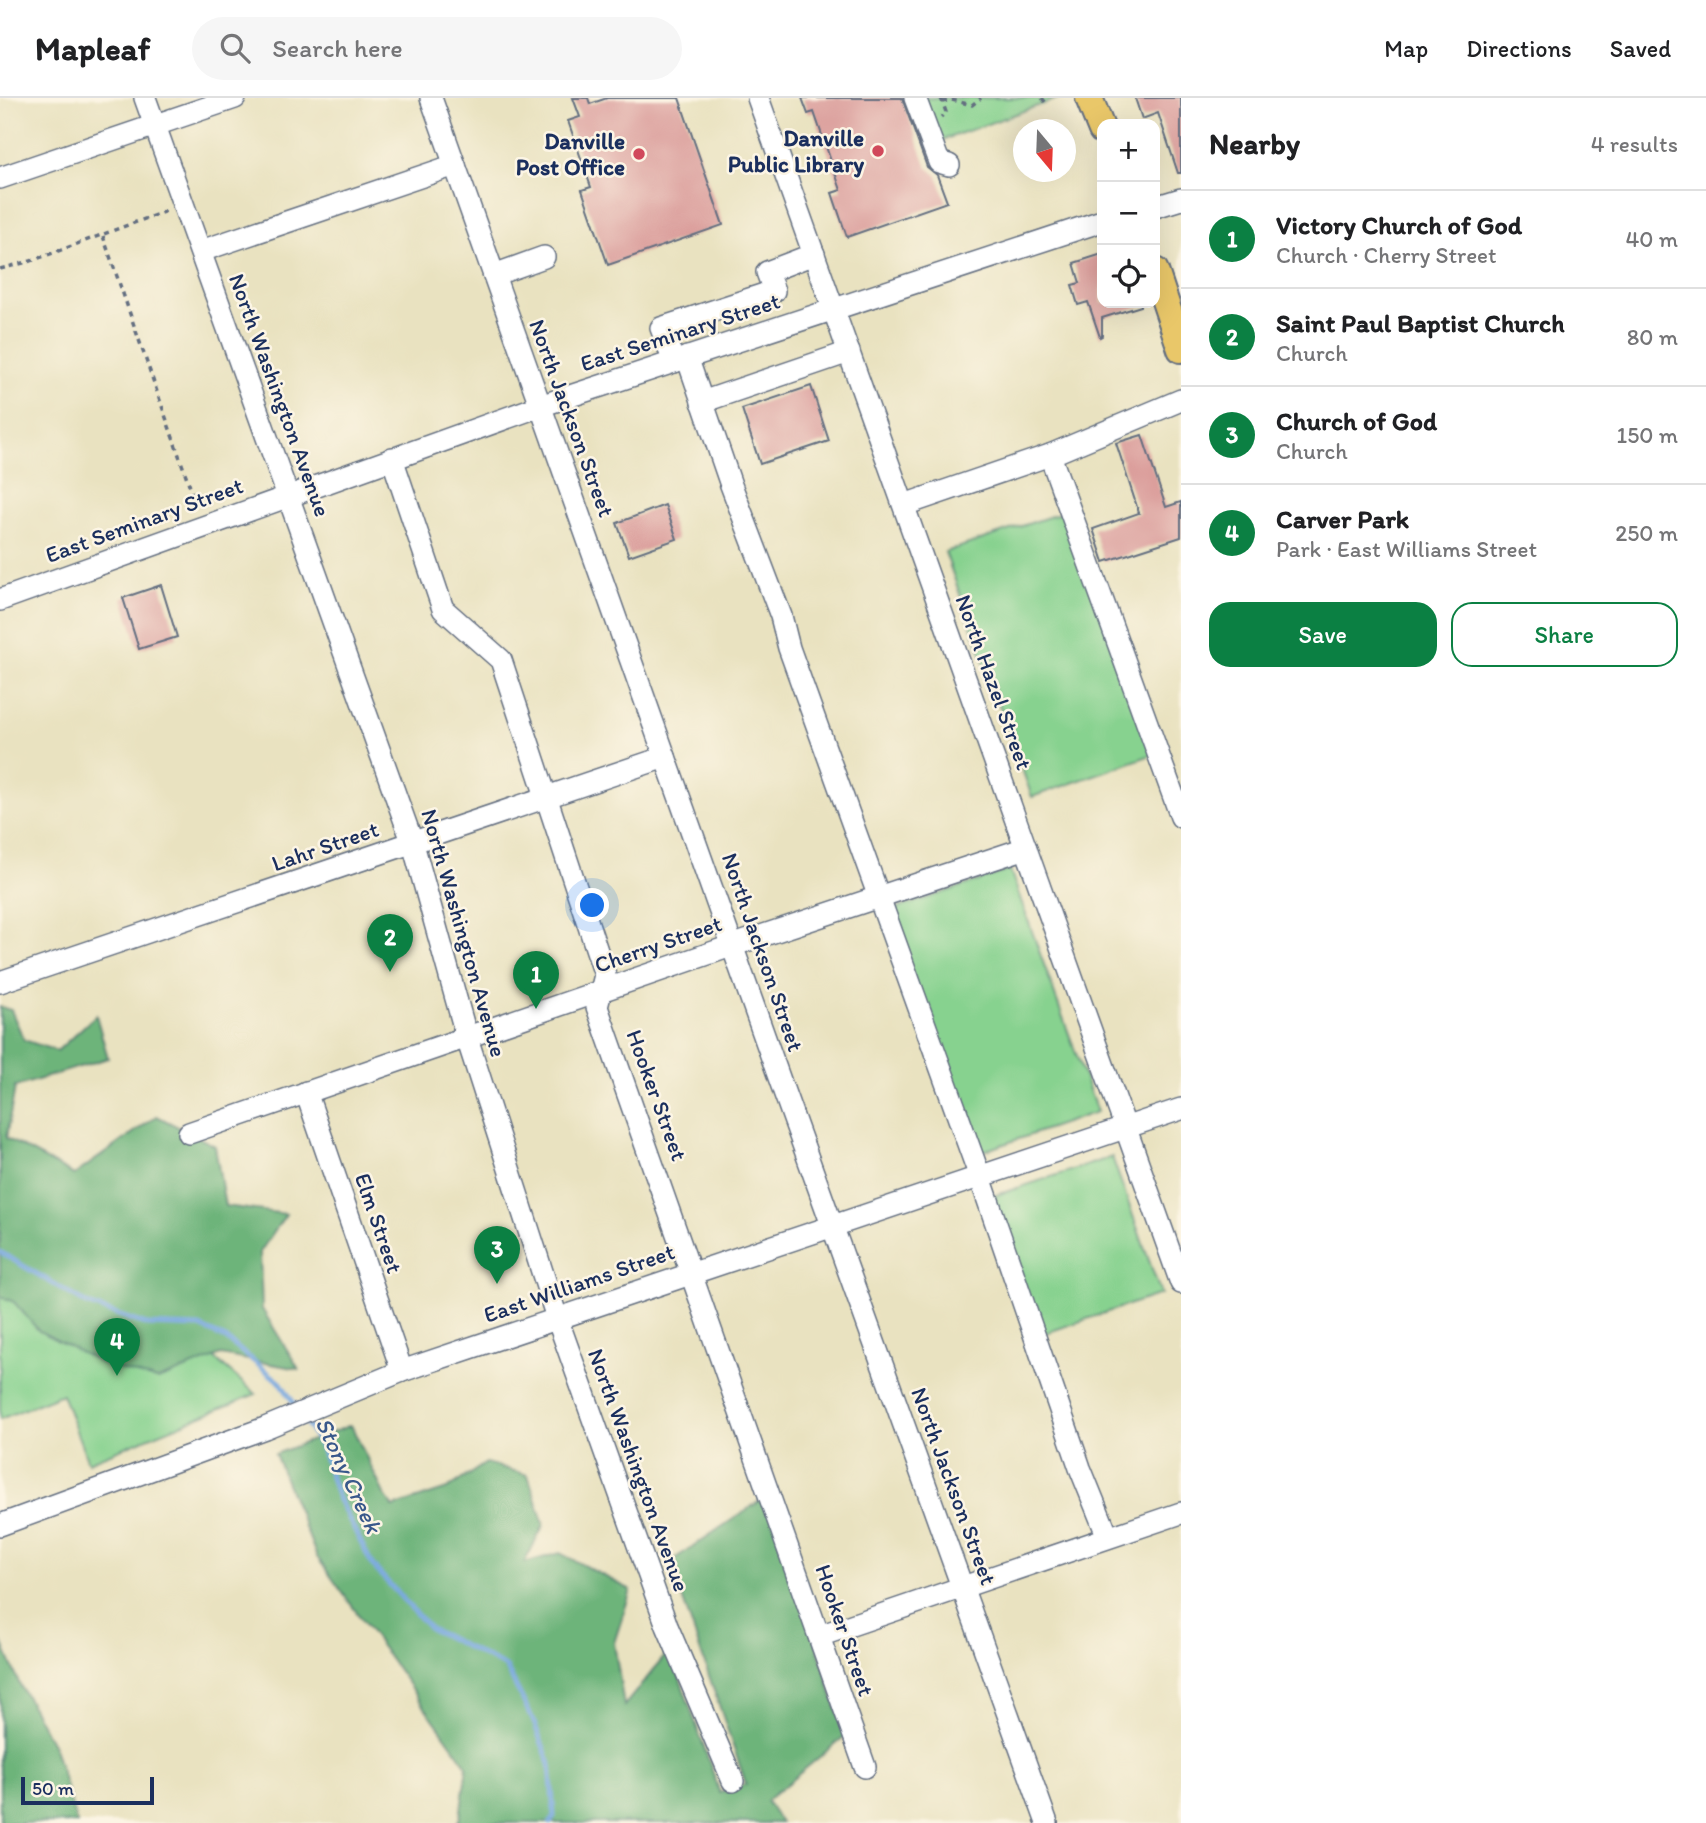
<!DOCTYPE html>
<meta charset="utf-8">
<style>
body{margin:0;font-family:Itim,sans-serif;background:#f6f6f6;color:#202124}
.controls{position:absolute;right:21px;top:21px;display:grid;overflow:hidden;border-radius:14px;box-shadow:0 7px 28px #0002}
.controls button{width:63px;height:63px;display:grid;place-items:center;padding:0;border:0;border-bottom:2px solid #e0e0e0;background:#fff;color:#202124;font:35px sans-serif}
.compass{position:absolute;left:1013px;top:21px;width:63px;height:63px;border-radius:50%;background:#fff;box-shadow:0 7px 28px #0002;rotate:161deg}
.scale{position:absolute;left:21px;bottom:18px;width:133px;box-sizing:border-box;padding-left:7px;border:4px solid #1b2f5e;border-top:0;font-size:19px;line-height:24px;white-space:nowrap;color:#1b2f5e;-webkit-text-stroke:5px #fcf5e5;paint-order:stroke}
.you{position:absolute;left:593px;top:808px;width:24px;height:24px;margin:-18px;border:5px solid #fff;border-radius:50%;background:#1a73e8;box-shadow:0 0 0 10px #1a73e833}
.badge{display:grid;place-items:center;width:46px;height:46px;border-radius:50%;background:#0b8043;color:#fff;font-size:23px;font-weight:700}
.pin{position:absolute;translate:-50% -58px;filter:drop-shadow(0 2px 4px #0008)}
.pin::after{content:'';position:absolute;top:37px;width:24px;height:21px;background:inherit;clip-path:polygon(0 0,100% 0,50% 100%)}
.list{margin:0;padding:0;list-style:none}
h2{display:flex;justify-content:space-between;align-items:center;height:91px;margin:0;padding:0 28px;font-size:30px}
h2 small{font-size:23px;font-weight:400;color:#757577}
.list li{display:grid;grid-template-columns:46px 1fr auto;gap:21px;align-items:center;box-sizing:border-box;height:98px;padding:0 28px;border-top:2px solid #e0e0e0}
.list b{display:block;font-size:26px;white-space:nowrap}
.list p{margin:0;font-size:23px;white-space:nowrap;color:#757577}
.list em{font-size:23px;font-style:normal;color:#757577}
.actions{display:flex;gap:14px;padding:21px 28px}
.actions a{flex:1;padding:16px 0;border:2px solid #0b8043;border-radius:21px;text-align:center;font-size:24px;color:#0b8043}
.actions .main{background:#0b8043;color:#fff}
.icon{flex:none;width:38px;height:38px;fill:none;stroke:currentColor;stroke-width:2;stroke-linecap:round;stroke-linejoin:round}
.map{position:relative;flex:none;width:1181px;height:1725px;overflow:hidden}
header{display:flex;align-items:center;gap:42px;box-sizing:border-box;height:98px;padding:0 35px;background:#fff;border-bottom:2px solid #e0e0e0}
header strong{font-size:33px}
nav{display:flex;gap:38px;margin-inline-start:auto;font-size:24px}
.search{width:490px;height:63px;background:#f6f6f6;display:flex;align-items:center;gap:18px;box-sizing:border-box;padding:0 24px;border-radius:38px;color:#757577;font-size:26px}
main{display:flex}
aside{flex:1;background:#fff}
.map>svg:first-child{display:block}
</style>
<header>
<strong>Mapleaf</strong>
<div class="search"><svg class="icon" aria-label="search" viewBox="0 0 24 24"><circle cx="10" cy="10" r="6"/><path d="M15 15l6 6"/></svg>Search here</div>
<nav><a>Map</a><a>Directions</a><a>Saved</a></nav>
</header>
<main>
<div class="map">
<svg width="1181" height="1725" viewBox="0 0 1181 1725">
<rect width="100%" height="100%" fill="#fcf5e5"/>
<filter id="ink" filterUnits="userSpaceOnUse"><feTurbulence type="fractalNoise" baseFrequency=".0143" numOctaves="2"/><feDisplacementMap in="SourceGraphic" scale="14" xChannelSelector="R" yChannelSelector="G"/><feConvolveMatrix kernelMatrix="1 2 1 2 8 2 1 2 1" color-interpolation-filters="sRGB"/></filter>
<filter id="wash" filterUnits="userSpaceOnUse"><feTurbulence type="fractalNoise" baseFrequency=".00686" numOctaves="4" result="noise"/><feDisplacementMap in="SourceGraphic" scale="28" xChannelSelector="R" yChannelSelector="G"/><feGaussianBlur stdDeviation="1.57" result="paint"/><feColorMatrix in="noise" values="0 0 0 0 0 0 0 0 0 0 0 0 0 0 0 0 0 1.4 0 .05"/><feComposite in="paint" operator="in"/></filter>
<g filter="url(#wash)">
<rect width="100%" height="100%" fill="#e9e2c0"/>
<!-- green -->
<g fill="#87d28f" stroke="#518076" stroke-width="2">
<path d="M 921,0 L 1060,0 L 937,44 Z"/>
<path d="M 1069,412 L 1157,655 L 1032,699 L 945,454 Z"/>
<path d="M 1010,772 L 1097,1014 L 972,1057 L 886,814 Z"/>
<path d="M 1112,1059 L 1161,1196 L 1034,1239 L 987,1100 Z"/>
<path d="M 0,1175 L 214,1260 L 256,1296 L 88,1364 L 62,1296 L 0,1321 Z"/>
</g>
<!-- forest -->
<g fill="#6db47a" stroke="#44726c" stroke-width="2">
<path d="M 0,909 L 11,912 L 24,942 L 57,953 L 96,917 L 108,960 L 15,989 L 6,1040 L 74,1077 L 157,1018 L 215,1048 L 225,1108 L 286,1116 L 260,1154 L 262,1211 L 299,1271 L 221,1257 L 158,1282 L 107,1268 L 39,1233 L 14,1204 L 0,1198 Z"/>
<path d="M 351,1327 L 385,1398 L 393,1409 L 447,1391 L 486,1365 L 528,1377 L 544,1427 L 524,1465 L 560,1455 L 631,1492 L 614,1545 L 624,1608 L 670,1552 L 720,1695 L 746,1686 L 670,1464 L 770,1396 L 845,1638 L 766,1703 L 781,1725 L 457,1725 L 460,1719 L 467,1668 L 317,1459 L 275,1356 Z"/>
<path d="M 0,1539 L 19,1585 L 54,1650 L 77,1725 L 0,1725 Z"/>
</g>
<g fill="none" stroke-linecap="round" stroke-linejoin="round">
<!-- stream -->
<g stroke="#72a5de" stroke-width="5">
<path d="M 0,1154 L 89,1207 L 147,1227 L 200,1229 L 226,1241 L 281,1285 L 298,1312"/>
<path d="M 303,1320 L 321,1349 L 337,1398 L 373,1468 L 429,1530 L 506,1569 L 533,1622 L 550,1666 L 554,1718 L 550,1725"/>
</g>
</g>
<g id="blocks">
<!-- building -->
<g fill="#db9f9c">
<path d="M 573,0 L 588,0 L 590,6 L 607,0 L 679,0 L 723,127 L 608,167 L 582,92 L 591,89 L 568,23 L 580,19 Z"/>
<path d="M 802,0 L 902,0 L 927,69 L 937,77 L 947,104 L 847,139 L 832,95 L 841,92 L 814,14 L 808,16 Z"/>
<path d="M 1135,0 L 1181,0 L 1181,75 L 1178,75 L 1158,15 L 1142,21 Z"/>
<path d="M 1102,156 L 1102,205 L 1141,205 L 1141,208 L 1102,220 L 1102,238 L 1100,239 L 1088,204 L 1078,207 L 1072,187 L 1080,185 L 1074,165 Z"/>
<path d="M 811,288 L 829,343 L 760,366 L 742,311 Z"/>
<path d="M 1142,337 L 1166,409 L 1181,404 L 1181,439 L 1104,464 L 1093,431 L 1139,415 L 1116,345 Z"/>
<path d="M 665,407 L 677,441 L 629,458 L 617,425 Z"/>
<path d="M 161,487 L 177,539 L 139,551 L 123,500 Z"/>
</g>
</g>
</g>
<g filter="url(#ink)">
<use href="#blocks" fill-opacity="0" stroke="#636e80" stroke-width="2"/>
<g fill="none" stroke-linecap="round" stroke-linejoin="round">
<defs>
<g id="minor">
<path d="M 145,0 L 413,746 L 467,940 L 557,1220 L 667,1528 L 733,1683"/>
<path d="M 431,0 L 782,988 L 1047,1725"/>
<path d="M 758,0 L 1181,1185"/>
<path d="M 915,0 L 939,64 L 949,67"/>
<path d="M 0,80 L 235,0"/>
<path d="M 1155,109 L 1181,101"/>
<path d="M 201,153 L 455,67"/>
<path d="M 494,177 L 544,159"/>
<path d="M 687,259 L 731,387 L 781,518 L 789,550 L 980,1079 L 1080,1370 L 1108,1439"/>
<path d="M 674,264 L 661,230 L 774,193 L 767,174 L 814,156"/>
<path d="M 702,304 L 849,254"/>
<path d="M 1050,357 L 1181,719"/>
<path d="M 392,360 L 443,511 L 501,562 L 605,877 L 597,909 L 865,1669"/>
<path d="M 904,407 L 1050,357 L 1181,302"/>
<path d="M 0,502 L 540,308 L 1102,123"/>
<path d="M 0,884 L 665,659"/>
<path d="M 306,994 L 402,1273"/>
<path d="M 189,1035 L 734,847 L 1026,750"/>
<path d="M 0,1427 L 265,1330 L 402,1273 L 1181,1011"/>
<path d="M 819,1538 L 1181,1415"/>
</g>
<g id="major">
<path d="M 1089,0 L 1102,32"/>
<path d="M 1155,173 L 1181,251"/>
</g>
</defs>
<!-- minor casing -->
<use href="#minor" stroke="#636e80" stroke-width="24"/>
<!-- major casing -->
<use href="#major" stroke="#636e80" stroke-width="30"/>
<!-- path -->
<g stroke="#636e80" stroke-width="3.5" stroke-dasharray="5 5" stroke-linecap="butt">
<path d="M 941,0 L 946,14 L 941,19"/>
<path d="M 1042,0 L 1046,5"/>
<path d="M 942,4 L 952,2 L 972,7 L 981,0"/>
<path d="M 103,138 L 198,412"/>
<path d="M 0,171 L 31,163 L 166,113"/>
</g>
<!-- minor -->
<use href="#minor" stroke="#fff" stroke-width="21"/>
<!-- major -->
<use href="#major" stroke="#e9c769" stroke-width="26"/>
</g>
</g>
<!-- markers -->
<g fill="#d1495b" stroke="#fcf5e5" stroke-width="2.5">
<circle cx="878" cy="53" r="7"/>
<circle cx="639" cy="56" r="7"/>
</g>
<g text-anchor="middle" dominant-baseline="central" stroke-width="5" stroke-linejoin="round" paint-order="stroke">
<!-- poi labels -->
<g font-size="23" font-weight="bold" fill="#1b2f5e" stroke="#fcf5e5" text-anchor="end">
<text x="864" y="40">Danville<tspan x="864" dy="26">Public Library</tspan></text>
<text x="625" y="43">Danville<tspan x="625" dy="26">Post Office</tspan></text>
</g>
<!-- street labels -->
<g font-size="23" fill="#1b2f5e" stroke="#fcf5e5">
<text transform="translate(680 234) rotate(-18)">East Seminary Street</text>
<text transform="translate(280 297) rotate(70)">North Washington Avenue</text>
<text transform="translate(572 320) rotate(70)">North Jackson Street</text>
<text transform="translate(144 422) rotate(-20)">East Seminary Street</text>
<text transform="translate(994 584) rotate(70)">North Hazel Street</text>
<text transform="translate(325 748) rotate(-19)">Lahr Street</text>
<text transform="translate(464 835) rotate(74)">North Washington Avenue</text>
<text transform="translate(658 846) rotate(-19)">Cherry Street</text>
<text transform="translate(763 854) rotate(71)">North Jackson Street</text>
<text transform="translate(657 997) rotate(70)">Hooker Street</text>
<text transform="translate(379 1125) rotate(71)">Elm Street</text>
<text transform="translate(579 1185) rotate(-19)">East Williams Street</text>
<text transform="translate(639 1372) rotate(70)">North Washington Avenue</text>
<text transform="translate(954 1388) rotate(70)">North Jackson Street</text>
<text transform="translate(845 1532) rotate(71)">Hooker Street</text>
</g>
<!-- water labels -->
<g font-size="24" font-style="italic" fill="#39588b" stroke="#fcf5e5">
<text transform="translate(349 1377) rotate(65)">Stony Creek</text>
</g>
</g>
</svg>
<div class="controls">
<button>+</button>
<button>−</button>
<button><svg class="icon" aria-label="locate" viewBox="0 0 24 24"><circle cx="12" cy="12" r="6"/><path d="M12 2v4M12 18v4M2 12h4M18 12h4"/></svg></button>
</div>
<svg class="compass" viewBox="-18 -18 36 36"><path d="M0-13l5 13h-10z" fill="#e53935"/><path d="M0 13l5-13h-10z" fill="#757577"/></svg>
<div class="scale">50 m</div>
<div class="you"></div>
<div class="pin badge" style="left:536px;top:911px">1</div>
<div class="pin badge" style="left:390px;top:874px">2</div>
<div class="pin badge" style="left:497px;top:1186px">3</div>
<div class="pin badge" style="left:117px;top:1278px">4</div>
</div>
<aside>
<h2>Nearby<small>4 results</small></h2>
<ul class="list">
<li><span class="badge">1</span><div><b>Victory Church of God</b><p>Church · Cherry Street</p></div><em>40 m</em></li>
<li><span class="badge">2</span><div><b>Saint Paul Baptist Church</b><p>Church</p></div><em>80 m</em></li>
<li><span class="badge">3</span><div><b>Church of God</b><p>Church</p></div><em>150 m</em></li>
<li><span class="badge">4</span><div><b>Carver Park</b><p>Park · East Williams Street</p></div><em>250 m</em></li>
</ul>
<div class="actions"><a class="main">Save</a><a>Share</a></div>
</aside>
</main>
